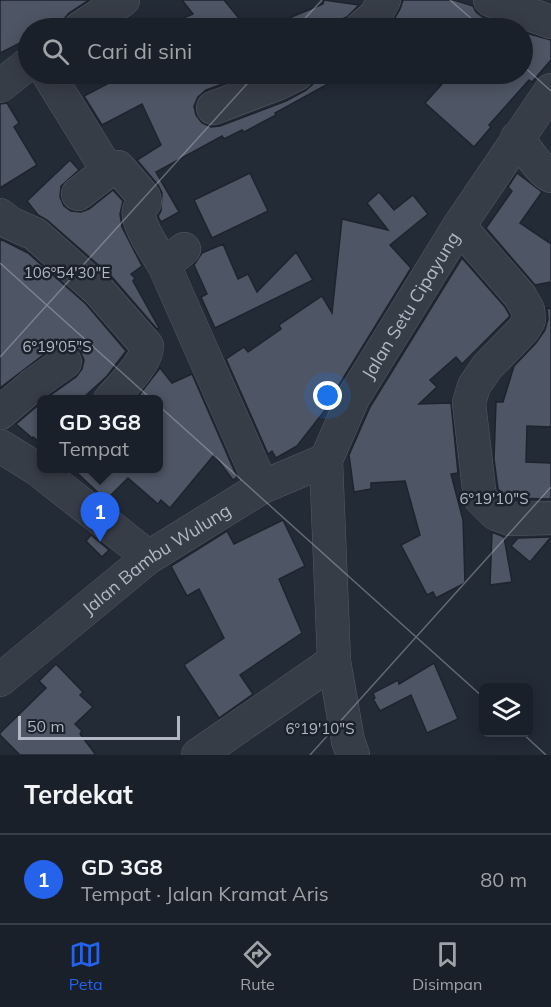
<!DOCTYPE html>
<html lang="id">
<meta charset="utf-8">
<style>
body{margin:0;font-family:Mulish,sans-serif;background:#232831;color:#f1f3f6}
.controls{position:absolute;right:18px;bottom:18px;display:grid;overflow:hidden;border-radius:9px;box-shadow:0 3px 15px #0003}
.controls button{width:54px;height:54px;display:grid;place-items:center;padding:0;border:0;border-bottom:2px solid #383e46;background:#1a2029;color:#f1f3f6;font:30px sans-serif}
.scale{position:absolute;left:18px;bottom:15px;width:162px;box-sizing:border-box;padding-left:6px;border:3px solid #b1b7c4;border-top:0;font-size:16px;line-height:21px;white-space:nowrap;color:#b1b7c4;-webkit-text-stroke:4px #1c222c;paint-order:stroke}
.you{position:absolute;left:328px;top:396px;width:21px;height:21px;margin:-15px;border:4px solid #fff;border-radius:50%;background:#1a73e8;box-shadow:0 0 0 9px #1a73e833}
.badge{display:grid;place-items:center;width:39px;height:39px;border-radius:50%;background:#2563eb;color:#fff;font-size:20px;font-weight:700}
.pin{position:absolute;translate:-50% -50px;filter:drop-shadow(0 2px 3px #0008)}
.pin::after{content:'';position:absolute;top:32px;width:21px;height:18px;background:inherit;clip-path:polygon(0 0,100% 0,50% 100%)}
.popup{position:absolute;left:37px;top:395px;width:126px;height:78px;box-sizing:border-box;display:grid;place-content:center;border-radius:9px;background:#1a2029;filter:drop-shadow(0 2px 4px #0005);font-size:20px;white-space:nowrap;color:#9fa3a8}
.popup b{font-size:22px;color:#f1f3f6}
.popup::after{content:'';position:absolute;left:50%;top:100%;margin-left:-12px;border:12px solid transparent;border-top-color:#1a2029}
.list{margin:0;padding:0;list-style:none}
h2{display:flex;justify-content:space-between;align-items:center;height:78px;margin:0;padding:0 24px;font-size:26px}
h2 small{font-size:20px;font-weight:400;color:#9fa3a8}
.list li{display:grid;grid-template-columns:39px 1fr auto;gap:18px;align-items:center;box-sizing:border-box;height:90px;padding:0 24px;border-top:2px solid #383e46}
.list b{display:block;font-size:22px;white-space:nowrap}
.list p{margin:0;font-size:20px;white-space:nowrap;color:#9fa3a8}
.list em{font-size:20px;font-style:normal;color:#9fa3a8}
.icon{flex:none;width:33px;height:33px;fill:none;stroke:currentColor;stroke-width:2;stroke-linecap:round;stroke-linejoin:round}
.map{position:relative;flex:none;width:551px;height:755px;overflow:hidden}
.search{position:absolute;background:#1a2029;box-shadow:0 3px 15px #0003;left:18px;right:18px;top:18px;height:66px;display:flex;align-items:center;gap:15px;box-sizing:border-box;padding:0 21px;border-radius:33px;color:#9fa3a8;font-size:22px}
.sheet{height:168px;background:#1a2029}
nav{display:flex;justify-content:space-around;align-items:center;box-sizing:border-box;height:84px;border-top:2px solid #383e46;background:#1a2029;font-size:16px;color:#9fa3a8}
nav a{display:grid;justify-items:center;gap:3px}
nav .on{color:#2563eb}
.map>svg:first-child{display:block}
</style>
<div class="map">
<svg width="551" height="755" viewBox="0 0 551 755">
<rect width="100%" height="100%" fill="#232b37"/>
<!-- building -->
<g fill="#4e5564" stroke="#1e242e" stroke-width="1.5">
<path d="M 0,0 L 89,0 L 69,13 L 64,19 L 62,25 L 57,28 L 28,28 L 28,39 L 0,53 Z"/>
<path d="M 182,0 L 224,0 L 247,28 L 160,28 L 193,14 Z"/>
<path d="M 324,0 L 359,5 L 347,17 L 319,28 L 265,28 L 323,4 Z"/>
<path d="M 403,0 L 454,0 L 473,6 L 476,12 L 484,18 L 514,28 L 432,28 L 409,22 L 403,28 L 389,28 L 400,9 Z"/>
<path d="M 522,32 L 551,40 L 551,60 L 532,82 L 529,80 L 489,125 L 491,127 L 474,147 L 425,103 L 451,74 L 522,74 Z"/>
<path d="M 126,74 L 251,74 L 206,90 L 198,97 L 194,106 L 196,115 L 202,123 L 211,127 L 220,126 L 286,101 L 305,91 L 313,84 L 315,74 L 346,74 L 275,113 L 276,115 L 244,132 L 242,130 L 224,139 L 222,136 L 156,172 L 179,212 L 161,222 L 158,216 L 161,211 L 162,193 L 158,185 L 137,160 L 161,145 L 142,104 L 102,125 L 84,96 Z"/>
<path d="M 7,103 L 19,123 L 14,127 L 37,165 L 0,188 L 0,104 Z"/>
<path d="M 70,160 L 79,170 L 61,186 L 60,197 L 64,206 L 71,211 L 81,212 L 89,209 L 113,190 L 123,201 L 120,214 L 122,227 L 142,266 L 131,274 L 135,278 L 133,281 L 159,328 L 157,329 L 112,277 L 47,220 L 38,215 L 27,201 Z"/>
<path d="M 250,173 L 268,211 L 212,238 L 194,200 Z"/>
<path d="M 517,173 L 542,192 L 520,223 L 551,244 L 551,282 L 535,285 L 486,228 L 512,191 L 508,187 Z"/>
<path d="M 379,192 L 394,210 L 413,195 L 428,214 L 390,245 L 411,268 L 337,388 L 329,405 L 297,446 L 276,458 L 272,451 L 268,454 L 226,359 L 244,347 L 248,352 L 281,329 L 279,325 L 322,296 L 332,313 L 342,219 L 388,230 L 367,203 Z"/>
<path d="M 0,239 L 28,253 L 86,304 L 126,351 L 107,376 L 82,399 L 45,399 L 76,377 L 82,369 L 84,360 L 80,351 L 73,345 L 64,343 L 54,347 L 0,388 Z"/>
<path d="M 223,244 L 238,279 L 248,274 L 257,292 L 296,252 L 313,280 L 215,328 L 201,297 L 207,294 L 194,265 L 202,253 Z"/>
<path d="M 462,258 L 505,307 L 510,316 L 462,364 L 456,357 L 430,380 L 437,387 L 419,404 L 451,403 L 458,473 L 451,474 L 463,520 L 465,583 L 436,598 L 433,592 L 427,595 L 401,545 L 420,535 L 405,481 L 371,483 L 371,489 L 354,492 L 349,455 L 370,407 Z"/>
<path d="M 547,308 L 551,309 L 551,427 L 527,426 L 526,462 L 551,463 L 551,499 L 508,498 L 498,489 L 494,459 L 496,402 L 503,402 L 514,366 L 536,343 L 545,330 L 548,319 Z"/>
<path d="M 160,368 L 172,383 L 192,374 L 237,477 L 233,480 L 214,455 L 170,508 L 161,500 L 158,504 L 128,478 L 106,500 L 72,468 L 159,468 L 159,399 L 136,399 Z"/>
<path d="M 42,402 L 42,444 L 33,437 L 32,438 L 16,424 Z"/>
<path d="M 283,520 L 305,566 L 279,579 L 302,633 L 240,675 L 253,694 L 219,718 L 184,665 L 224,638 L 199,589 L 187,596 L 171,566 L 227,531 L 234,544 Z"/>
<path d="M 492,532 L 504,537 L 512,582 L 490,585 Z"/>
<path d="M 91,535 L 109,550 L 102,557 L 86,541 Z"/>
<path d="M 551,537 L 530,562 L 511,546 L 518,538 Z"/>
<path d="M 434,663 L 458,719 L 427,733 L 411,695 L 380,711 L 373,699 L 375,698 L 373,693 L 398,680 L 399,684 Z"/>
<path d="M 56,664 L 83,692 L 80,695 L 93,707 L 75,724 L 82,731 L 80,734 L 96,755 L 20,755 L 0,735 L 0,733 L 46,688 L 39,681 Z"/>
</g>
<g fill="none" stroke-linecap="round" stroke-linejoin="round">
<defs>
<g id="minor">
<path d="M 490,0 L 551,22"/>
<path d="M 80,28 L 123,0"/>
<path d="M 361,28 L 375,16 L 384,0"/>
<path d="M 48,74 L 108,171"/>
<path d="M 0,86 L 28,64"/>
<path d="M 213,108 L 279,83 L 297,74"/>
<path d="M 517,138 C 526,148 541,172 551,176"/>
<path d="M 78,194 L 113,167 L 118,167 L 144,197 L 145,202 C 144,204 140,208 139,210 C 135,222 158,255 164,265"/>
<path d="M 0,215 L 10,223 L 35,234 L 99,291 L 147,346 C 147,363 121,387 110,400"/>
<path d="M 459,226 L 520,296 L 528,310 L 529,320 L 523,330 L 487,367 L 474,386 L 469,403 L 480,498 L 496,514 L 510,519 L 551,518"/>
<path d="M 184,249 L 164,265 L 262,487"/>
<path d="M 0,413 L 34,384 L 65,362"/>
<path d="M 0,446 L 37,469 L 149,557"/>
<path id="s1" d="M 0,680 L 149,557 L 262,487 L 326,460"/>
<path d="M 198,755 L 334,661"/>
<path id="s2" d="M 353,755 L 348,741 L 334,661 L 326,460 L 353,398 L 459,226 L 551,90"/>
</g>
</defs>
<!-- minor casing -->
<use href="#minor" stroke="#545a65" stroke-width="34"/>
<!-- minor -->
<use href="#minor" stroke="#373d47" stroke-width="33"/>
</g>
<!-- ticks -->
<path fill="none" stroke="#b1b7c4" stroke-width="1.5" stroke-opacity="0.45" d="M 450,0 L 482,28M 296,28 L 322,0M 522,65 L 551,91M 0,263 L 484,698M 0,357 L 256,74M 521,732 L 546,755M 310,755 L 551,487"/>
<g text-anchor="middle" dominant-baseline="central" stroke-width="5" stroke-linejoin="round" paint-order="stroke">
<!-- street labels -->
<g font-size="18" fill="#b1b7c4" stroke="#1c222c">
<text stroke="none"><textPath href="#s2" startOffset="474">Jalan Setu Cipayung</textPath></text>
<text stroke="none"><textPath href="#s1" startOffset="198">Jalan Bambu Wulung</textPath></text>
</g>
</g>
<g font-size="15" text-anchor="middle" fill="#b1b7c4" stroke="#1c222c" stroke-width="5" stroke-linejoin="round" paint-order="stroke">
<text x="67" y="278">106°54'30"E</text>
<text x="57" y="352">6°19'05"S</text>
<text x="494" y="504">6°19'10"S</text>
<text x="320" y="734">6°19'10"S</text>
</g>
</svg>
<div class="controls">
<button><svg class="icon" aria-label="layers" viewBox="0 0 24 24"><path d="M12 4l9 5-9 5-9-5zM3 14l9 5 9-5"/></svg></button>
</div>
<div class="scale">50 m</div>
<div class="you"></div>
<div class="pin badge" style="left:100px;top:542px">1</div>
<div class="popup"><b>GD 3G8</b>Tempat</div>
<div class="search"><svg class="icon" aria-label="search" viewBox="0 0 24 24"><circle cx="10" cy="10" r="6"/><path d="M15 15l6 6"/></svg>Cari di sini</div>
</div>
<section class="sheet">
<h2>Terdekat<small></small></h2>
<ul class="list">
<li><span class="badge">1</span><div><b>GD 3G8</b><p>Tempat · Jalan Kramat Aris</p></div><em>80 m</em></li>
</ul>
</section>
<nav>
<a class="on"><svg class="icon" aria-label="map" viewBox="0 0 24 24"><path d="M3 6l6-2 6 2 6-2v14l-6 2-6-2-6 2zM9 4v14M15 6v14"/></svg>Peta</a>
<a><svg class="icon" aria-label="directions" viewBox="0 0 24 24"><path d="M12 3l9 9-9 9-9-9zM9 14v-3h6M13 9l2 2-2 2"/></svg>Rute</a>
<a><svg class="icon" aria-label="saved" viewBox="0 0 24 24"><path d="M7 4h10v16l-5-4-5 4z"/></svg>Disimpan</a>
</nav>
